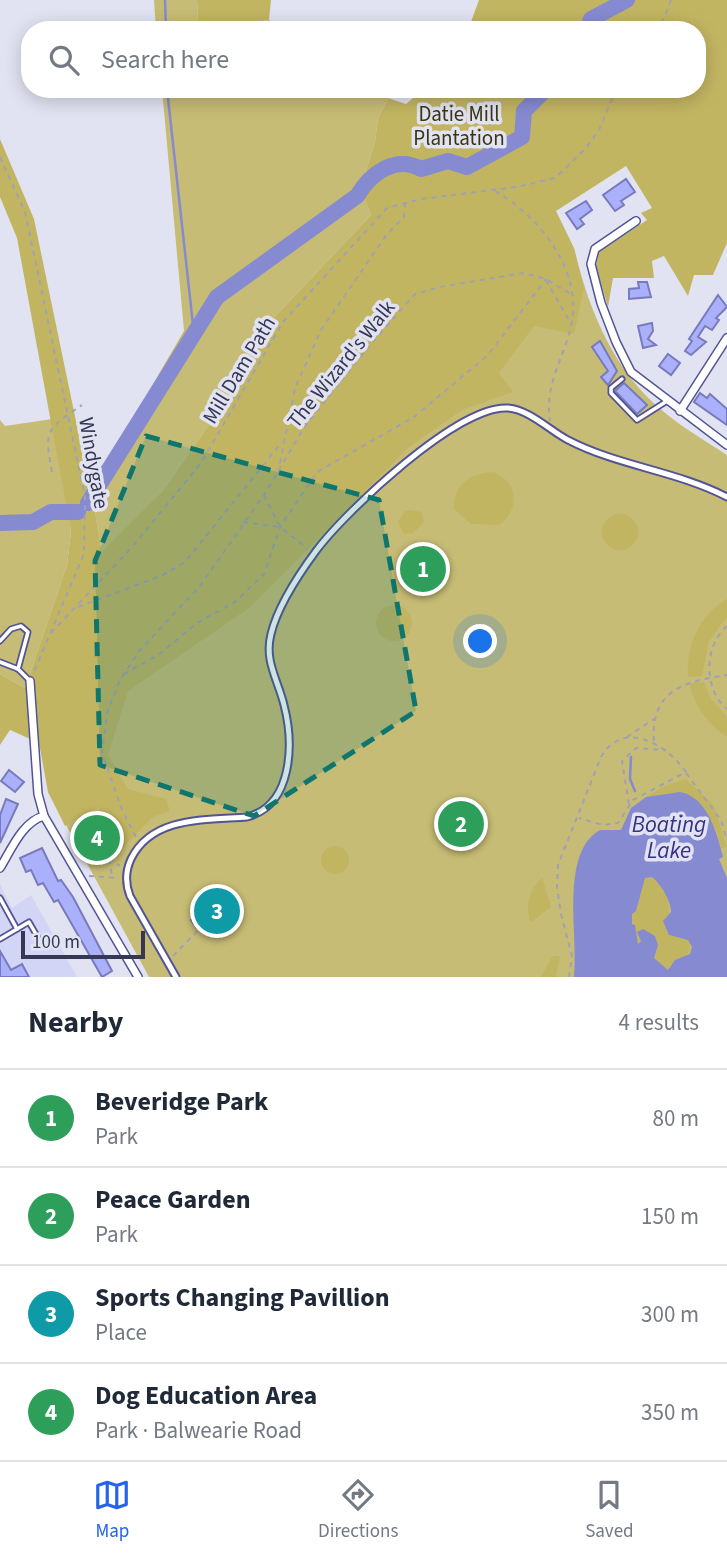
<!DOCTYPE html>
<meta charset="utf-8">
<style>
body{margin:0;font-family:"Source Sans 3",sans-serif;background:#f6f6f7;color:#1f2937}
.scale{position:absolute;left:21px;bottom:18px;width:124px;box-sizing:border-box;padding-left:7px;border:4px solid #353754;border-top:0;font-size:19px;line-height:24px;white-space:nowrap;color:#353754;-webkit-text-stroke:5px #e2e3f2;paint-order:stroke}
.you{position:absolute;left:481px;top:642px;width:24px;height:24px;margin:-18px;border:5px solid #fff;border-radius:50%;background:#1a73e8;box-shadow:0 0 0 10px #1a73e833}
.badge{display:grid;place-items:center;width:46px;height:46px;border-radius:50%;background:#2563eb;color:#fff;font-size:23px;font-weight:700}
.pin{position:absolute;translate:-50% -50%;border:4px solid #fff;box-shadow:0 2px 7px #0006}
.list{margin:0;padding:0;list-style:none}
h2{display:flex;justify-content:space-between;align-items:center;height:91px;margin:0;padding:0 28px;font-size:30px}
h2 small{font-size:23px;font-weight:400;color:#747a83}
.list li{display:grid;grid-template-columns:46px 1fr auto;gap:21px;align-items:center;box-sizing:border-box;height:98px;padding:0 28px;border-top:2px solid #e0e1e3}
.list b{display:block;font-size:26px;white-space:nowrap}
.list p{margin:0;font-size:23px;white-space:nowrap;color:#747a83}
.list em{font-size:23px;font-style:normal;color:#747a83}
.icon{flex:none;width:38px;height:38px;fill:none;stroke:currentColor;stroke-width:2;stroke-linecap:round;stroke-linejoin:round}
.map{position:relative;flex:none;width:727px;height:977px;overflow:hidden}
.search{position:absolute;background:#fff;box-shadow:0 4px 18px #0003;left:21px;right:21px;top:21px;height:77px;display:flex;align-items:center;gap:18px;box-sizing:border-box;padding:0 24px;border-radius:28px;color:#747a83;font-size:26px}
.sheet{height:483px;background:#fff}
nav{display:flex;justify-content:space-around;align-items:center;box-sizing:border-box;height:98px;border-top:2px solid #e0e1e3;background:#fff;font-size:19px;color:#747a83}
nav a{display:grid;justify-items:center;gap:4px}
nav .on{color:#2563eb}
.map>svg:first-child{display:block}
</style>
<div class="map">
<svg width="727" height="977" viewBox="0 0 727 977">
<rect width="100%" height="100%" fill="#e2e3f2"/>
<!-- built -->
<path fill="#d2d5f5" d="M 0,884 L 12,908 L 31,895 L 77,977 L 0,977 Z"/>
<!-- green -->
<g fill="#c7bc75">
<path d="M 154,0 L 197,0 L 198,22 L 205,30 L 156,30 Z"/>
<path d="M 269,20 L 285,30 L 221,30 Z"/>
<path d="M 162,89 L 375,89 L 388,98 L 378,119 L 375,141 L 366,171 L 350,196 L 218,289 L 184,331 Z"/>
<path d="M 364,195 L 371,215 L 263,329 L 211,422 L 163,490 L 102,553 L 94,506 L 183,356 L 222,299 Z"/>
<path d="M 485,199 L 574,248 C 589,310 613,371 664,412 C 683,428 706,441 727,455 L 727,977 L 149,977 L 48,792 Z"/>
<path d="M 52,419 L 71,531 L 67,565 L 25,688 L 0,674 L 0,420 L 5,426 Z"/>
</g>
<!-- forest -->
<g fill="#c2b562" fill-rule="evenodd">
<path d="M 197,0 L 271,0 L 269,20 L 205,30 L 198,22 Z"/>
<path d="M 479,0 L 727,0 L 727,243 L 713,275 L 694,275 L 688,296 L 664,256 L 652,261 L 654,278 L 613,278 L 608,307 L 596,266 L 599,252 L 647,220 L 641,213 L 652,208 L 626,166 L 556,211 L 574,248 L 584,289 L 574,334 L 534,326 L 499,373 L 513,392 L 462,410 L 409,447 L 249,608 L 128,691 L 108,755 L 128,789 L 166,799 L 170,811 L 153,817 L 122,848 L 98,807 L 65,826 L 48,792 L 39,743 L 10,730 L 0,745 L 0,674 L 25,688 L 67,565 L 71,531 L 17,238 L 0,197 L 0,139 L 34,219 L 87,474 L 107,463 L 184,331 L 218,289 L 350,196 L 366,171 L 375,141 L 378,119 L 388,98 L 406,104 L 424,89 L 697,89 L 697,30 L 468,30 ZM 364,196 L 371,215 L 263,329 L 211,422 L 163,490 L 102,552 L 94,506 L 183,356 L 222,299 Z"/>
<path d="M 492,472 C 518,480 521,510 499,525 L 471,524 L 454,509 C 453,484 470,474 492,472 Z"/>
<path d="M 409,510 L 422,512 L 424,522 L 413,533 L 404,534 L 398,522 L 404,512 Z"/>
<circle cx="620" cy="532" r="18"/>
<path d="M 727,599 L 727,617 L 709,641 L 702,676 L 688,677 C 686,646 699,615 727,599 Z"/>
<circle cx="394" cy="623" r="18"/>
<path d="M 704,682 L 711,699 L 727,717 L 727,737 C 707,724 695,706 689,683 Z"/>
<path d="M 686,779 L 714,806 L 727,847 L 721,848 L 716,830 L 680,792 L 646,797 L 664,786 Z"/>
<circle cx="335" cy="860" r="14"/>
<path d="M 652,877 C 671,891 671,914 669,935 L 688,940 C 696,955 679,962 668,971 L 654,958 L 653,952 L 641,941 L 636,943 L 635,926 L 632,924 L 632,914 L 636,911 L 645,878 Z"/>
<path d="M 542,878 L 551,907 L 531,922 C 524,909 530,887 542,878 Z"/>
<path d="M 552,956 L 560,956 L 556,977 L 541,977 Z"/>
</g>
<!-- water -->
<path fill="#868ad1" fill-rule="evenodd" d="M 680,792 C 708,797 717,834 723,857 L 719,859 L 727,878 L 727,977 L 574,977 C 579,937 559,853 600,830 L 621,830 L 631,808 L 646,797 ZM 652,877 C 661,884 671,901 671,912 L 663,921 L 669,935 L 688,940 L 692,947 L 690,954 L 675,960 L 668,970 L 654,958 L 658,945 L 655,936 L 643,929 L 637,932 L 641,941 L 638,944 L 635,925 L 632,924 L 632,914 L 636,911 L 645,878 Z"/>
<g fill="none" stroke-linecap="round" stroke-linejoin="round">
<!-- stream -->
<g stroke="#868ad1" stroke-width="2.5">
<path d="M 165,0 L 166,30"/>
<path d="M 167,89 L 194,334"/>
<path d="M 631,757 L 630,779 L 635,791"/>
</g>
<!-- river -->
<g stroke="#868ad1" stroke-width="16">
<path d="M 587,30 L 591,19 L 627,0"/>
<path d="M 88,503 L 217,297 L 357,196 C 371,173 395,155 421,169 L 448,161 L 467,167 L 522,137 L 524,111 L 546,89"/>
<path d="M 0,523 L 33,522 L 51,512 L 78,512"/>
</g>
</g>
<!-- building -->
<g fill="#abb0fb" stroke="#777abd" stroke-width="2">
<path d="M 626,179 L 635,192 L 621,201 L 624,205 L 615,211 L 603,195 Z"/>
<path d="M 586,201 L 592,210 L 580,219 L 584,224 L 577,229 L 566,213 Z"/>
<path d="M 638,282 L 647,282 L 651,297 L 629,299 L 629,289 L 639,288 Z"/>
<path d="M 718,295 L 727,307 L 716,318 L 719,320 L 712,330 L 705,326 L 698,337 L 706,342 L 691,355 L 685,351 L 692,341 L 689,339 Z"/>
<path d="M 652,323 L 653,331 L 648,339 L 656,345 L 643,348 L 638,326 Z"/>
<path d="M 600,341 L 617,371 L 608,385 L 601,377 L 608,371 L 592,347 Z"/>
<path d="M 668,354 L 680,363 L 671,375 L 659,366 Z"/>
<path d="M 624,383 L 647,405 L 637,414 L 615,391 Z"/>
<path d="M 700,393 L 707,398 L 710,394 L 727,409 L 727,425 L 694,402 Z"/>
<path d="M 9,770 L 24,782 L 15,792 L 1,781 Z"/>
<path d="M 6,799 L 18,804 L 0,843 L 0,815 Z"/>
<path d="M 42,848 L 58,881 L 61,880 L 73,897 L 112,971 L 102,977 L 58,900 L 54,902 L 43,883 L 38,885 L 31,870 L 26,872 L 20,858 Z"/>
<path d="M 226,896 L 231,902 L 227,905 L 235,918 L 209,936 L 200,924 L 196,927 L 191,920 Z"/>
<path d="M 0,951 L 11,970 L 22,964 L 29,977 L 0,977 Z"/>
</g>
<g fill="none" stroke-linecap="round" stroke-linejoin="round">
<defs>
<g id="service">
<path d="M 622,379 L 611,388 L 611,393 L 637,420 L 667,401"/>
<path d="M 0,641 L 11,629 L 21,626 L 28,632 L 18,669"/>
<path d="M 0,662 L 18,669 L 30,681"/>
<path d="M 0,898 L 17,929"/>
<path d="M 0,939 L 29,922 L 41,943"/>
</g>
<path id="pedestrian" d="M 176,977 L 130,896 C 125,883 125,872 131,859 C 152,816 206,820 247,817 C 293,805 294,744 284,705 C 278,680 264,661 271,634 C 278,605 299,574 316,551 C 345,512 459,404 508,408 C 530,410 549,430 568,440 C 618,466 677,471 727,497"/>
<g id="minor">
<path d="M 636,221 L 595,249 L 591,264 L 601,303 L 616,342 L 631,372 L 727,445"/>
<path d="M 680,411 L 727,338"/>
<path d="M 30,681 L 38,794 L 44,816 L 138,977"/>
<path d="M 0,868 C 11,850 23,821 44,816"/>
</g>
</defs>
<!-- service casing -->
<use href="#service" stroke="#535493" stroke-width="7"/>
<!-- pedestrian casing -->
<use href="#pedestrian" stroke="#535493" stroke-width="9"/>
<!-- minor casing -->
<use href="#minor" stroke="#535493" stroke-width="10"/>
<!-- path -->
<g stroke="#a0a1b5" stroke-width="2" stroke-dasharray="5 5" stroke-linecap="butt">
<path d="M 654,30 L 664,18 L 671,0"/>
<path d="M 0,157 L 25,212 L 85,497 L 84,554 L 33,674"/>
<path d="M 495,191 C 540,217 581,269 572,322 C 565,357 544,383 550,421"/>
<path d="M 546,280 L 571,324"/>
<path d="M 52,472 C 44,429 46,430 82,405"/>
<path d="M 278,473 L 295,388 L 321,330 L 387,234 L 404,217 L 405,202"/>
<path d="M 264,495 L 280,527 L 308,549"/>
<path d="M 243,522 L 279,527"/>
<path d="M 78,607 L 163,575 L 185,562 L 282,442"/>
<path d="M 727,626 C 704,646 703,689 727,709"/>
<path d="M 51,633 L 133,546 L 201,463 L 283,322 L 387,208 L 421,199 L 516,187 L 555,178 L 586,148 L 599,130 L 616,89"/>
<path d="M 124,674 L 158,655 L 197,623 L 235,602 L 264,574 L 280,527 L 317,472 L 414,417 L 488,355 L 546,279"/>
<path d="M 627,737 L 654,719"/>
<path d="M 654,741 C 650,689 687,681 727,675"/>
<path d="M 686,773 L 721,820 L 727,840"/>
<path d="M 629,804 L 622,761 L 636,748 L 666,750"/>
<path d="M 136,837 L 122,810 L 102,753 L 107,713 L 120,680 L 140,650 L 200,586 L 264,495 L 305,426 L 370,345 L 415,294 L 440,287 L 523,273 L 546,279 L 574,296"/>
<path d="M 109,858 L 120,866"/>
<path d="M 109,859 L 112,876"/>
<path d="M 89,876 L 118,878"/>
<path d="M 173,956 L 202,926"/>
<path d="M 569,977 L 572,956 L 561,914 L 557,887 L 558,865 L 601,757 C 624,718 667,745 686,772 L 633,800 L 618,823 L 603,825 L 579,818"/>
</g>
<!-- service -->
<use href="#service" stroke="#fff" stroke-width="3.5"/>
<!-- pedestrian -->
<use href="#pedestrian" stroke="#fff" stroke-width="5"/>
<!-- minor -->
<use href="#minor" stroke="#fff" stroke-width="7"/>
</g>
<!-- marked area -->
<path fill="#0f766e" fill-opacity="0.2" stroke="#0f766e" stroke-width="5" stroke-dasharray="14 9" stroke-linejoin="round" d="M 146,436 L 379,500 L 416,711 L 254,816 L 100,765 L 95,561 Z"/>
<g text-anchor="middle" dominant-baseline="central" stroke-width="7" stroke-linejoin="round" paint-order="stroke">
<!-- park labels -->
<g font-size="21" fill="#3b3611" stroke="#e2e3f2">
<text x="459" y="114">Datie Mill<tspan x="459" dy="24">Plantation</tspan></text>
</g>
<!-- street labels -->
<g font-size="21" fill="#353754" stroke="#e2e3f2">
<text transform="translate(341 364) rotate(-51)">The Wizard's Walk</text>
<text transform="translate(239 370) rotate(-59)">Mill Dam Path</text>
<text transform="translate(94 463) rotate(80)">Windygate</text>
</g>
<!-- water labels -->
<g font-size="23" font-style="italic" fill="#373084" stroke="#e2e3f2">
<text x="669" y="824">Boating<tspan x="669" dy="26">Lake</tspan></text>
</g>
</g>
</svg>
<div class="scale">100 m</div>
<div class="you"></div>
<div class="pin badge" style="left:423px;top:569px;background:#2e9e5b">1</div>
<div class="pin badge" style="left:461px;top:824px;background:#2e9e5b">2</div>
<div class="pin badge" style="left:217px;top:911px;background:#0f9aa8">3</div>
<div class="pin badge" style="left:97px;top:838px;background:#2e9e5b">4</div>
<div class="search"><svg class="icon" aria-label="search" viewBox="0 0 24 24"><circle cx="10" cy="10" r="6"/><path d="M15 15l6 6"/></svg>Search here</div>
</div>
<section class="sheet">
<h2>Nearby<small>4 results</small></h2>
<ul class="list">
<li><span class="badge" style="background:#2e9e5b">1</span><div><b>Beveridge Park</b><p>Park</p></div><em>80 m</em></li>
<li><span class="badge" style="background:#2e9e5b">2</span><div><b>Peace Garden</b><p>Park</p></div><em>150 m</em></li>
<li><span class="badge" style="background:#0f9aa8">3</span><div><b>Sports Changing Pavillion</b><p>Place</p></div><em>300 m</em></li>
<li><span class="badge" style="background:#2e9e5b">4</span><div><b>Dog Education Area</b><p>Park · Balwearie Road</p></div><em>350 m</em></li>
</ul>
</section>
<nav>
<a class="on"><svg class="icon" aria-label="map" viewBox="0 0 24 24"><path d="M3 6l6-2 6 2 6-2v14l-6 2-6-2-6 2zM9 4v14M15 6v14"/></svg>Map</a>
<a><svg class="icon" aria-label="directions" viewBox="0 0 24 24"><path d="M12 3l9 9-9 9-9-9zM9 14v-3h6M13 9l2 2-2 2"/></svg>Directions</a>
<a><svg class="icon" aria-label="saved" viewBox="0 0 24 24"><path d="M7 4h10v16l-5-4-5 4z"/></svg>Saved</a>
</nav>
